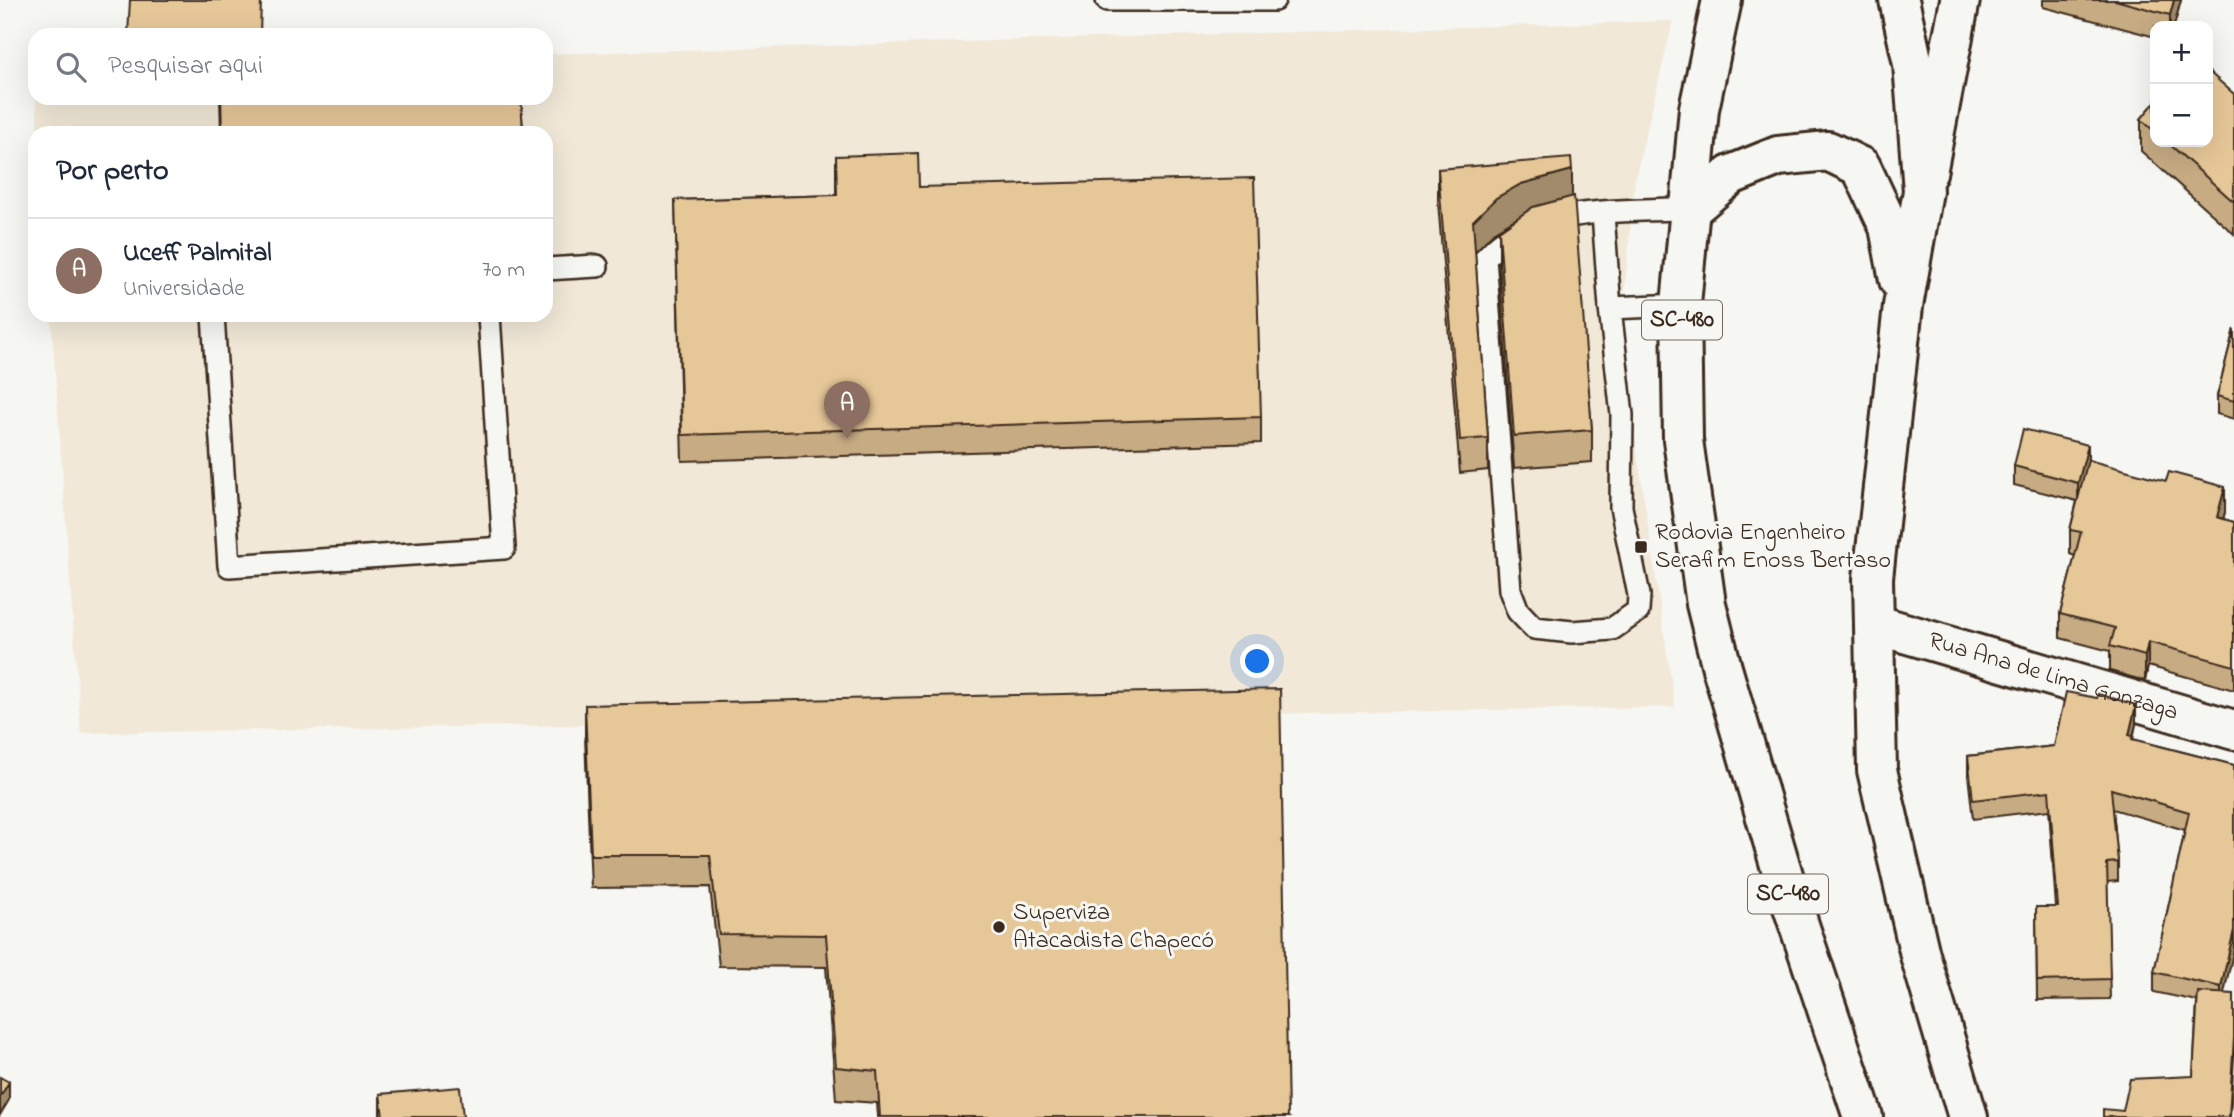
<!DOCTYPE html>
<html lang="pt">
<meta charset="utf-8">
<style>
body{margin:0;font-family:"Indie Flower",sans-serif;background:#f2f2f3;color:#1f2937}
.controls{position:absolute;right:21px;top:21px;display:grid;overflow:hidden;border-radius:14px;box-shadow:0 7px 28px #0002}
.controls button{width:63px;height:63px;display:grid;place-items:center;padding:0;border:0;border-bottom:2px solid #e0e1e3;background:#fff;color:#1f2937;font:35px sans-serif}
.you{position:absolute;left:1258px;top:662px;width:24px;height:24px;margin:-18px;border:5px solid #fff;border-radius:50%;background:#1a73e8;box-shadow:0 0 0 10px #1a73e833}
.badge{display:grid;place-items:center;width:46px;height:46px;border-radius:50%;background:#2563eb;color:#fff;font-size:23px;font-weight:700}
.pin{position:absolute;translate:-50% -58px;filter:drop-shadow(0 2px 4px #0008)}
.pin::after{content:'';position:absolute;top:37px;width:24px;height:21px;background:inherit;clip-path:polygon(0 0,100% 0,50% 100%)}
.list{margin:0;padding:0;list-style:none}
h2{display:flex;justify-content:space-between;align-items:center;height:91px;margin:0;padding:0 28px;font-size:30px}
h2 small{font-size:23px;font-weight:400;color:#747a83}
.list li{display:grid;grid-template-columns:46px 1fr auto;gap:21px;align-items:center;box-sizing:border-box;height:105px;padding:0 28px;border-top:2px solid #e0e1e3}
.list b{display:block;font-size:26px;white-space:nowrap}
.list p{margin:0;font-size:23px;white-space:nowrap;color:#747a83}
.list em{font-size:23px;font-style:normal;color:#747a83}
.icon{flex:none;width:38px;height:38px;fill:none;stroke:currentColor;stroke-width:2;stroke-linecap:round;stroke-linejoin:round}
.map{position:relative;flex:none;width:2234px;height:1117px;overflow:hidden}
.search{position:absolute;background:#fff;box-shadow:0 7px 28px #0002;left:28px;top:28px;width:525px;height:77px;display:flex;align-items:center;gap:18px;box-sizing:border-box;padding:0 24px;border-radius:21px;color:#747a83;font-size:26px}
.panel{position:absolute;background:#fff;box-shadow:0 7px 28px #0002;left:28px;top:126px;width:525px;height:196px;border-radius:21px}
.map>svg:first-child{display:block}
</style>
<div class="map">
<svg width="2234" height="1117" viewBox="0 0 2234 1117">
<rect width="100%" height="100%" fill="#f6f6f2"/>
<filter id="ink" filterUnits="userSpaceOnUse"><feTurbulence type="fractalNoise" baseFrequency=".0143" numOctaves="2"/><feDisplacementMap in="SourceGraphic" scale="14" xChannelSelector="R" yChannelSelector="G"/><feConvolveMatrix kernelMatrix="1 2 1 2 8 2 1 2 1" color-interpolation-filters="sRGB"/></filter>
<g filter="url(#ink)">
<!-- built -->
<path fill="#f1e8d7" d="M 1673,21 L 1635,178 L 1620,337 L 1675,707 L 81,733 L 51,315 L 546,315 L 546,133 L 38,133 L 36,98 L 546,98 L 546,54 Z"/>
<g fill="none" stroke-linecap="round" stroke-linejoin="round">
<defs>
<g id="lane">
<path d="M 1107,0 L 1274,0"/>
<path d="M 1603,214 L 1610,308"/>
<path d="M 546,269 L 597,266"/>
<path d="M 1681,305 L 1610,308 L 1622,415 L 1621,507 L 1639,595 L 1638,611 L 1612,629 L 1572,632 L 1534,628 L 1518,611 L 1510,590 L 1485,258 C 1532,203 1625,213 1692,208"/>
<path d="M 213,315 L 229,566 L 504,548 L 489,315"/>
</g>
<g id="street">
<path d="M 1927,173 L 1960,0"/>
<path id="s1" d="M 1874,624 L 2234,730"/>
</g>
<g id="primary">
<path d="M 1722,0 L 1699,109 L 1681,305 L 1683,440 L 1706,604 L 1722,668 L 1788,892 L 1863,1117"/>
<path d="M 1899,0 L 1913,64 L 1923,191 L 1903,306 L 1873,578 L 1877,770 L 1920,955 L 1968,1117"/>
<path d="M 1692,208 L 1731,175 L 1778,156 L 1828,151 L 1861,167 L 1889,227 L 1899,280"/>
</g>
</defs>
<!-- lane casing -->
<use href="#lane" stroke="#3b2a1e" stroke-width="26"/>
<!-- street casing -->
<use href="#street" stroke="#3b2a1e" stroke-width="44"/>
<!-- primary casing -->
<use href="#primary" stroke="#3b2a1e" stroke-width="44"/>
<!-- lane -->
<use href="#lane" stroke="#f6f6f2" stroke-width="21"/>
<!-- street -->
<use href="#street" stroke="#f6f6f2" stroke-width="38"/>
<!-- primary -->
<use href="#primary" stroke="#f6f6f2" stroke-width="38"/>
</g>
<!-- wall -->
<g fill="#c6ab83" stroke="#3b2a1e" stroke-width="2">
<path d="M 2043,0 L 2181,0 L 2174,26 L 2155,26 L 2155,37 L 2043,7 Z"/>
<path d="M 2234,94 L 2234,234 L 2141,151 L 2141,119 L 2155,102 L 2155,142 L 2208,142 Z"/>
<path d="M 220,98 L 521,98 L 523,133 L 221,133 Z"/>
<path d="M 836,156 L 919,187 L 1261,417 L 1261,443 L 682,461 L 675,200 L 836,195 Z"/>
<path d="M 1438,169 L 1572,197 L 1592,430 L 1592,462 L 1514,468 L 1499,263 L 1499,231 L 1513,221 L 1496,230 L 1475,252 L 1488,438 L 1488,470 L 1460,473 L 1438,202 Z"/>
<path d="M 2234,329 L 2234,419 L 2217,414 L 2217,396 Z"/>
<path d="M 2088,460 L 2225,512 L 2223,519 L 2234,522 L 2234,690 L 2148,666 L 2145,681 L 2110,671 L 2110,651 L 2060,638 L 2060,614 L 2075,556 L 2070,554 L 2070,530 L 2077,501 L 2014,485 L 2014,466 Z"/>
<path d="M 2097,698 L 2136,724 L 2133,739 L 2234,765 L 2224,993 L 2234,1058 L 2123,1111 L 2193,1076 L 2197,1001 L 2154,992 L 2154,972 L 2185,830 L 2113,809 L 2118,862 L 2118,881 L 2107,882 L 2110,999 L 2037,1000 L 2036,907 L 2056,907 L 2049,810 L 1973,819 L 1968,775 L 1968,756 L 2054,746 Z"/>
<path d="M 585,705 L 1288,1117 L 878,1117 L 877,1103 L 836,1100 L 826,967 L 719,966 L 710,887 L 591,888 L 585,737 Z"/>
<path d="M 380,1094 L 463,1117 L 380,1117 Z"/>
</g>
<!-- shaded-wall -->
<g fill="#a18b6a" stroke="#3b2a1e" stroke-width="2">
<path d="M 2174,0 L 2181,0 L 2174,26 L 2170,26 L 2170,15 Z"/>
<path d="M 1572,170 L 1572,203 L 1521,216 L 1496,230 L 1473,254 L 1473,221 L 1496,198 L 1521,184 Z"/>
<path d="M 2088,445 L 2088,464 L 2078,502 L 2078,483 Z"/>
<path d="M 2225,487 L 2225,512 L 2217,542 L 2217,517 Z"/>
<path d="M 2148,642 L 2148,666 L 2145,681 L 2145,656 Z"/>
<path d="M 2136,705 L 2136,724 L 2133,736 L 2133,755 L 2129,735 Z"/>
<path d="M 2234,930 L 2234,949 L 2221,1006 L 2221,987 Z"/>
<path d="M 2234,1037 L 2234,1058 L 2230,1117 L 2229,1117 Z"/>
<path d="M 9,1082 L 9,1100 L 0,1115 L 0,1097 Z"/>
</g>
<!-- building -->
<g fill="#e6c798" stroke="#3b2a1e" stroke-width="2">
<path d="M 130,0 L 261,0 L 260,35 L 128,35 Z"/>
<path d="M 2115,0 L 2174,0 L 2170,15 Z"/>
<path d="M 2208,71 L 2234,94 L 2234,202 L 2167,142 L 2208,142 Z"/>
<path d="M 221,98 L 521,98 L 523,133 L 222,133 Z"/>
<path d="M 2155,102 L 2155,132 L 2141,119 Z"/>
<path d="M 918,153 L 919,187 L 1254,178 L 1261,417 L 682,435 L 675,200 L 837,195 L 836,156 Z"/>
<path d="M 1571,158 L 1572,170 L 1521,184 L 1496,198 L 1473,221 L 1488,438 L 1460,440 L 1438,169 Z"/>
<path d="M 1574,196 L 1592,430 L 1514,436 L 1499,231 L 1533,207 Z"/>
<path d="M 2234,329 L 2234,401 L 2217,396 Z"/>
<path d="M 2023,429 L 2088,445 L 2078,483 L 2014,466 Z"/>
<path d="M 2088,460 L 2166,481 L 2169,472 L 2225,487 L 2217,517 L 2234,522 L 2234,666 L 2148,642 L 2145,656 L 2110,646 L 2115,628 L 2060,614 L 2081,532 L 2070,530 Z"/>
<path d="M 1280,689 L 1288,1117 L 880,1117 L 877,1071 L 836,1067 L 826,935 L 719,934 L 710,855 L 591,855 L 585,705 Z"/>
<path d="M 2066,692 L 2097,698 L 2098,694 L 2136,705 L 2129,735 L 2133,736 L 2132,739 L 2234,765 L 2234,930 L 2221,987 L 2154,972 L 2189,812 L 2111,789 L 2118,862 L 2107,863 L 2110,979 L 2037,981 L 2036,907 L 2058,907 L 2049,791 L 1973,800 L 1968,756 L 2054,746 Z"/>
<path d="M 2198,992 L 2234,994 L 2234,1037 L 2229,1117 L 2103,1117 L 2103,1109 L 2123,1111 L 2130,1079 L 2193,1076 Z"/>
<path d="M 0,1077 L 9,1082 L 0,1097 Z"/>
<path d="M 460,1087 L 463,1117 L 383,1117 L 380,1094 Z"/>
</g>
</g>
<!-- markers -->
<g fill="#3b2a1e" stroke="#f6f6f2" stroke-width="2.5">
<rect x="1634" y="540" width="14" height="14" rx="3.5"/>
<circle cx="999" cy="927" r="7"/>
</g>
<g text-anchor="middle" dominant-baseline="central" stroke-width="6" stroke-linejoin="round" paint-order="stroke">
<!-- shield labels -->
<g fill="#f6f6f2" stroke="#73675e" stroke-width="2">
<rect x="1642" y="300.5" width="80" height="39" rx="5"/>
<rect x="1748" y="874.5" width="80" height="39" rx="5"/>
</g>
<g font-size="23" font-weight="bold" fill="#3b2a1e">
<text x="1682" y="320">SC-480</text>
<text x="1788" y="894">SC-480</text>
</g>
<!-- poi labels -->
<g font-size="24" fill="#3b2a1e" stroke="#f6f6f2" text-anchor="start">
<text x="1655" y="533">Rodovia Engenheiro<tspan x="1655" dy="28">Serafim Enoss Bertaso</tspan></text>
<text x="1013" y="913">Superviza<tspan x="1013" dy="28">Atacadista Chapecó</tspan></text>
</g>
<!-- street labels -->
<g font-size="24" fill="#3b2a1e" stroke="#f6f6f2">
<text stroke="none"><textPath href="#s1" startOffset="187">Rua Ana de Lima Gonzaga</textPath></text>
</g>
</g>
</svg>
<div class="controls">
<button>+</button>
<button>−</button>
</div>
<div class="you"></div>
<div class="pin badge" style="left:847px;top:439px;background:#8d6e63">A</div>
<div class="search"><svg class="icon" aria-label="search" viewBox="0 0 24 24"><circle cx="10" cy="10" r="6"/><path d="M15 15l6 6"/></svg>Pesquisar aqui</div>
<section class="panel">
<h2>Por perto<small></small></h2>
<ul class="list">
<li><span class="badge" style="background:#8d6e63">A</span><div><b>Uceff Palmital</b><p>Universidade</p></div><em>70 m</em></li>
</ul>
</section>
</div>
